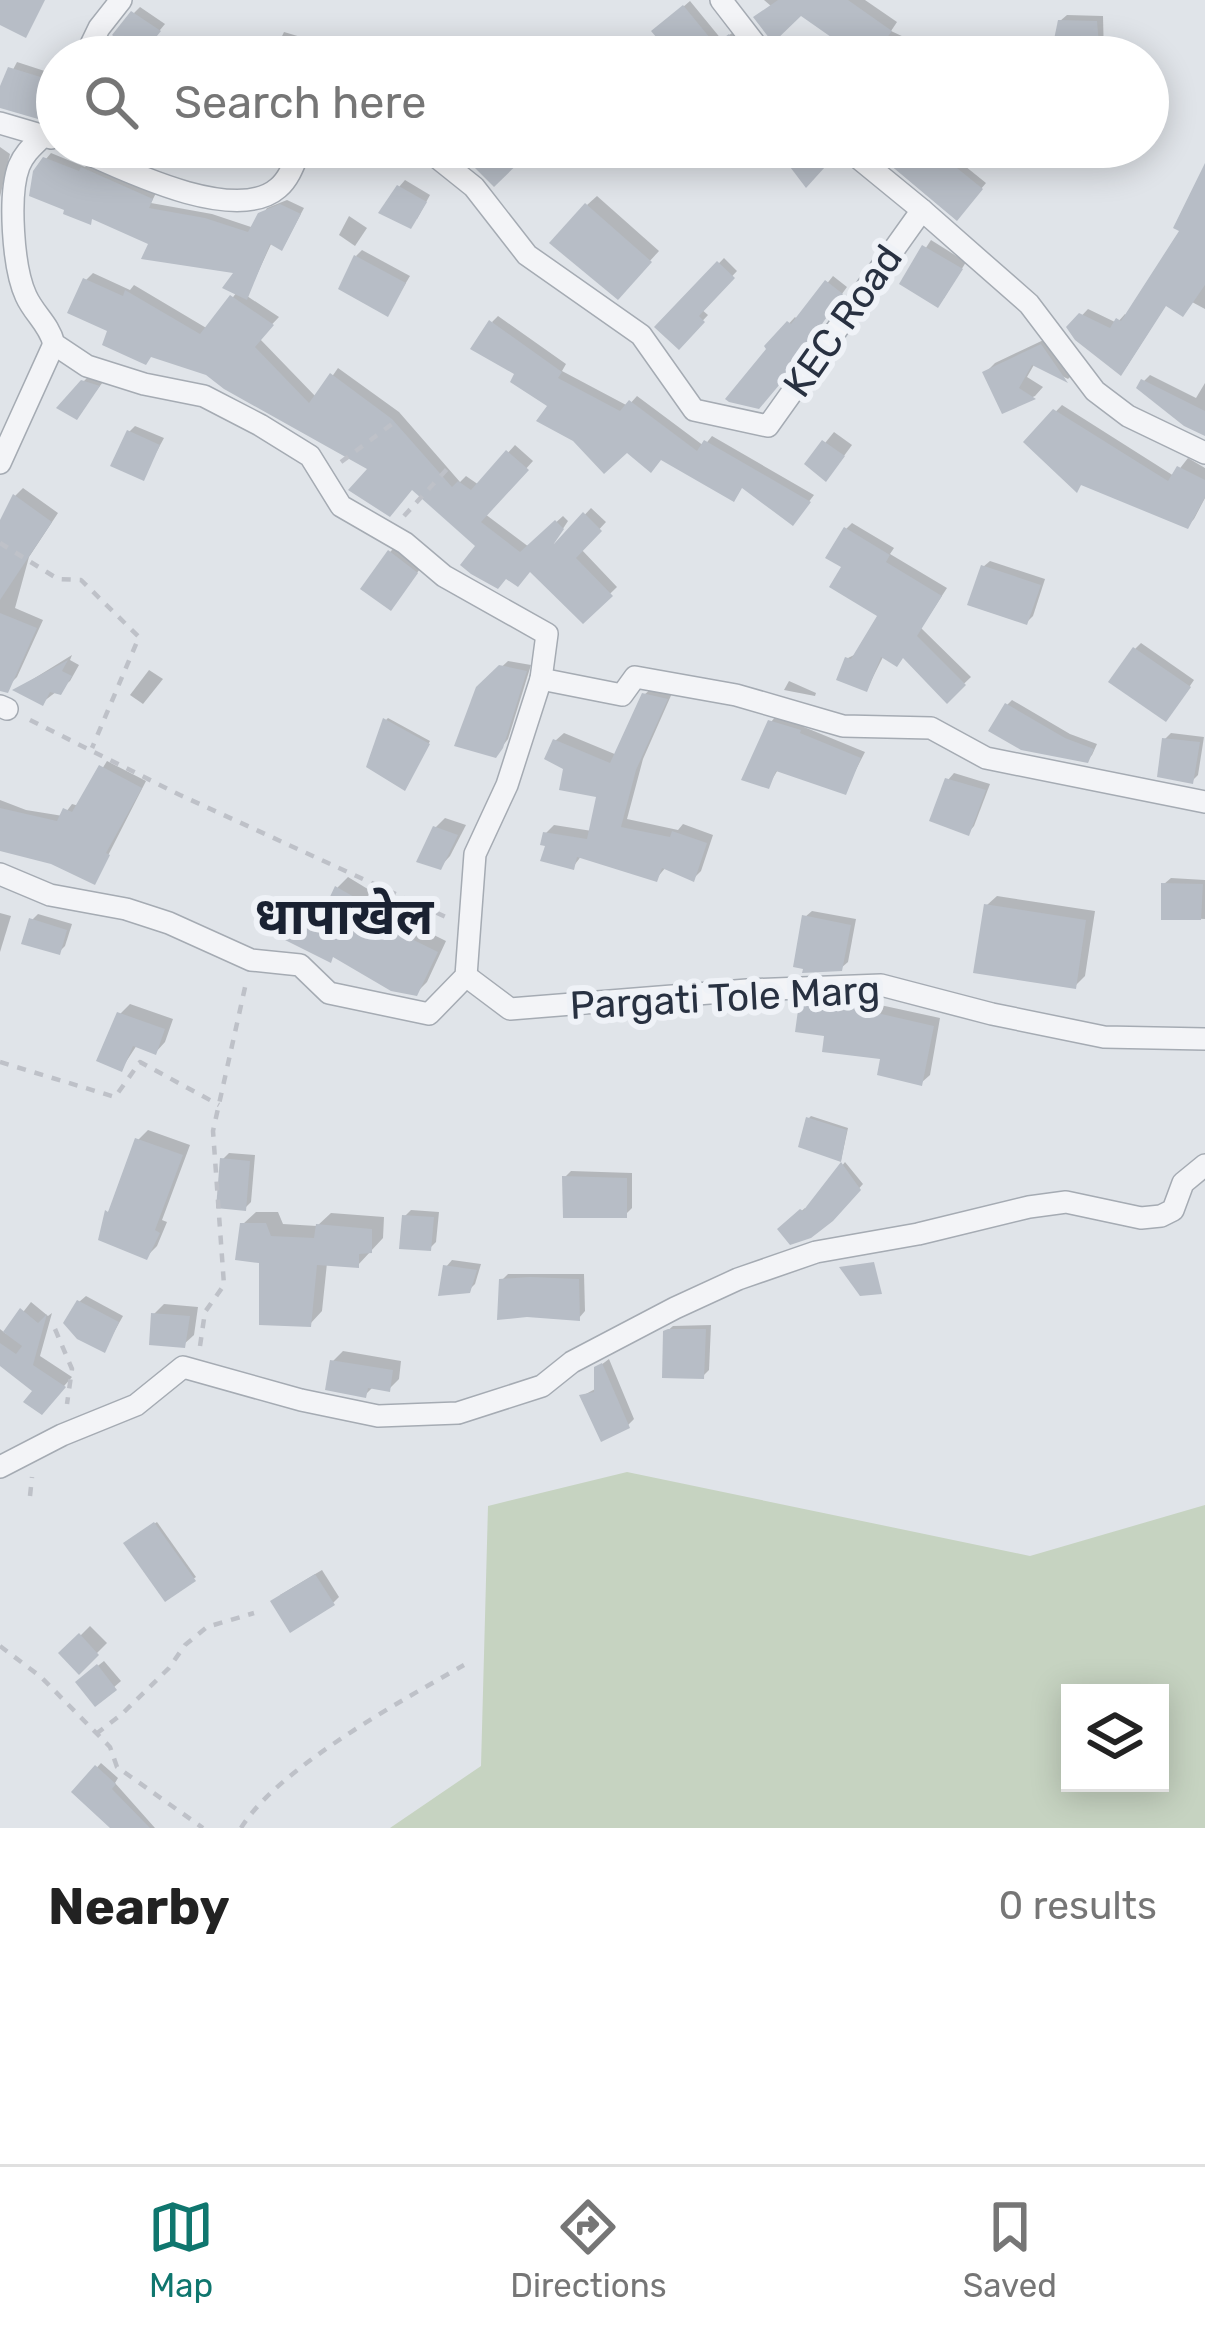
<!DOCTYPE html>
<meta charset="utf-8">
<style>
body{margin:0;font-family:Rubik,"Noto Sans Devanagari",sans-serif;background:#f2f2f2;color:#222}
.controls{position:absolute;right:36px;bottom:36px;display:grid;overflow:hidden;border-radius:0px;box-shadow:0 6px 30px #0003}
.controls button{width:108px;height:108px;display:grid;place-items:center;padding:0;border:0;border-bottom:3px solid #e0e0e0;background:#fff;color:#222;font:60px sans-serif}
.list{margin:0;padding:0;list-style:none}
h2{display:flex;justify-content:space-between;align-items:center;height:156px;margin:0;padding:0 48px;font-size:51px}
h2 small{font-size:39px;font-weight:400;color:#767676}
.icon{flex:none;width:66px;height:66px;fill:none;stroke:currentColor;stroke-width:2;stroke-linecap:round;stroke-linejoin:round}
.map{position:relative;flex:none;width:1205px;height:1828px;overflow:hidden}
.search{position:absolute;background:#fff;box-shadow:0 6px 30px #0003;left:36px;right:36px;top:36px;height:132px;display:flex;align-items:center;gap:30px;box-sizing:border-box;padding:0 42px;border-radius:66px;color:#767676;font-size:45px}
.sheet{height:336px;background:#fff}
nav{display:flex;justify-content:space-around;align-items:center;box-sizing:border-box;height:168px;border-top:3px solid #e0e0e0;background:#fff;font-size:33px;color:#767676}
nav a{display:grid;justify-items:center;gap:6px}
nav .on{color:#0f766e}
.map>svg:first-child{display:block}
</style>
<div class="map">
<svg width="1205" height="1828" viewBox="0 0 1205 1828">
<rect width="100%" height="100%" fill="#e0e4e9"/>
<!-- green -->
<path fill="#c6d3c1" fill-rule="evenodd" d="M 627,1472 L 1030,1556 L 1205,1505 L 1205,1828 L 390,1828 L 481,1766 L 488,1506 ZM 1070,1693 L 1160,1693 L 1160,1783 L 1070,1783 Z"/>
<!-- shadow -->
<g fill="#0003">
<path d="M 764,0 L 865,0 L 897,22 L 891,31 L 947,57 L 827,57 L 845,43 L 801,12 L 771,6 Z"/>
<path d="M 690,1 L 722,40 L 735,31 L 754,54 L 702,57 L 661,26 Z"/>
<path d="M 140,7 L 165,24 L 145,48 L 134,13 Z"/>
<path d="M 1067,15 L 1103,16 L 1104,57 L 1054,51 L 1060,21 Z"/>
<path d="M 284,32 L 321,43 L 316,57 L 272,57 Z"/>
<path d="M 446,36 L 465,57 L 423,57 L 430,50 Z"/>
<path d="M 1001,50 L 1043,51 L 1042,57 L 995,57 Z"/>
<path d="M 17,62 L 57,75 L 57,85 L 37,115 L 0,103 L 0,94 Z"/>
<path d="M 0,147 L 10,154 L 0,197 Z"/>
<path d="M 317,147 L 362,147 L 347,168 Z"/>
<path d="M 950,147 L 971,147 L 960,162 L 986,183 L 957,217 Z"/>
<path d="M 51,153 L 85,167 L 89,163 L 156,193 L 151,203 L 212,214 L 254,228 L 267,208 L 287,200 L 304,208 L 286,242 L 272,242 L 247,296 L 279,317 L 259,338 L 317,398 L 338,368 L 399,412 L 460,482 L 466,476 L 479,485 L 515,445 L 533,461 L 485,514 L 529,547 L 563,516 L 568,521 L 553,544 L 556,546 L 591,508 L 606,522 L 581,549 L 617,587 L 583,620 L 531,568 L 479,546 L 413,486 L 372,468 L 207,372 L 153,355 L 110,329 L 86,280 L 93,273 L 130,290 L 134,285 L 208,329 L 237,292 L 238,270 L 152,242 L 46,159 Z"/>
<path d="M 405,180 L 430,195 L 417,219 L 399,187 Z"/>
<path d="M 1205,185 L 1205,309 L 1192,302 L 1167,303 L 1127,366 L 1070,328 L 1088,309 L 1117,323 L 1125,314 L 1127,316 L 1183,230 Z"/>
<path d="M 597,196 L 659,251 L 627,286 L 587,205 Z"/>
<path d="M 349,216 L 367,228 L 355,246 L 339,235 Z"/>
<path d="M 931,240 L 966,262 L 944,298 L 903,283 Z"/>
<path d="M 362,250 L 410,276 L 388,313 L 356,256 Z"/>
<path d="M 724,258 L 737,271 L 701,309 L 708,315 L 679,346 L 658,327 Z"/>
<path d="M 833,276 L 847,287 L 765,399 L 768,346 L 795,317 L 798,320 Z"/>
<path d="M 498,316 L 566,364 L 562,371 L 628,406 L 637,396 L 704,446 L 712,436 L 814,495 L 798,516 L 744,485 L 627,448 L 551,405 L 519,373 L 492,322 Z"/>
<path d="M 1052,336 L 1076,371 L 1068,379 L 1035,363 L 1027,377 L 1043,387 L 1035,396 L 1003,410 L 985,373 L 995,363 Z"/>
<path d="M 97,368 L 111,372 L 76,416 L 83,382 Z"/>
<path d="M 1150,375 L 1196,398 L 1205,383 L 1205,433 L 1144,381 Z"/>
<path d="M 1062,405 L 1174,476 L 1188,458 L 1205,468 L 1205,498 L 1194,519 L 1187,526 L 1027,442 Z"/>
<path d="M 135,426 L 164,438 L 143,477 L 129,432 Z"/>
<path d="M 834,432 L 852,445 L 835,468 L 808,464 Z"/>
<path d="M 23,488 L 58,513 L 29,557 L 15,608 L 43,620 L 17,677 L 9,685 L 0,682 L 0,531 L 15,496 Z"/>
<path d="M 852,523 L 894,548 L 890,554 L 947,588 L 921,628 L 971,677 L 947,700 L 905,655 L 884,655 L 867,689 L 848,658 L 858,653 L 881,615 L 845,566 L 846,529 Z"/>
<path d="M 396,546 L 422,566 L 397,601 L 390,552 Z"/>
<path d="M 990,561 L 1045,579 L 1033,616 L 1027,622 L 983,567 Z"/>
<path d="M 1141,643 L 1194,680 L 1172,712 L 1135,649 Z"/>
<path d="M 72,655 L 70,660 L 79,665 L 70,681 L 43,702 L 17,689 Z"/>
<path d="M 508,661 L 531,665 L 508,739 L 501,748 L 479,688 Z"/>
<path d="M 149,670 L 163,679 L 143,704 L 130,695 Z"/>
<path d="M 789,681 L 816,693 L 815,696 L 784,690 Z"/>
<path d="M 653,687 L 673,691 L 643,759 L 627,819 L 678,830 L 683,824 L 713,835 L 701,871 L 693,879 L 666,867 L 656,879 L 582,855 L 573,867 L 549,844 L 546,833 L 554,825 L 592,831 L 600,794 L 566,767 L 555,741 L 564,733 L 617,755 L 644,695 Z"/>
<path d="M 1012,700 L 1070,734 L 1097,744 L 1092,755 L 1087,760 L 1007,705 Z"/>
<path d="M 777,715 L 805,723 L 804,727 L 865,752 L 845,791 L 779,768 L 768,786 L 771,722 Z"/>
<path d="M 388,718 L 430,741 L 406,785 L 386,720 Z"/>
<path d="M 1171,733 L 1204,737 L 1198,775 L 1192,781 L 1165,739 Z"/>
<path d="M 107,761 L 146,781 L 95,881 L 52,861 L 0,845 L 0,800 L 26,810 L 63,816 L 72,804 L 79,806 Z"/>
<path d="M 954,773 L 990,784 L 974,826 L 968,833 L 948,780 Z"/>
<path d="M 445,818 L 466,825 L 450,856 L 440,867 L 435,828 Z"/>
<path d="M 348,877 L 371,891 L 365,901 L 446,941 L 427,982 L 416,993 L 271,917 L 281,907 L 322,920 L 338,887 Z"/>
<path d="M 1171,878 L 1205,880 L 1205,919 L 1164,917 L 1164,884 Z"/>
<path d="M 997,896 L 1095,911 L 1085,976 L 1075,986 L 987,905 Z"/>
<path d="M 812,911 L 856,919 L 848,962 L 841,968 L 805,917 Z"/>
<path d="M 0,913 L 11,916 L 0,952 Z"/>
<path d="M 38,914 L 72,924 L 65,946 L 59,952 L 32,920 Z"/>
<path d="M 810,996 L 871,997 L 871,1003 L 940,1018 L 930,1075 L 921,1083 L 884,1056 L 828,1033 L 801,1004 Z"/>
<path d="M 130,1004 L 173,1019 L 165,1042 L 156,1052 L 137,1045 L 122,1068 L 120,1014 Z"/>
<path d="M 811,1116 L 848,1128 L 841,1160 L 809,1118 Z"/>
<path d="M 148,1130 L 190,1145 L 162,1220 L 167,1222 L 157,1246 L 147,1256 L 108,1212 L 114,1206 L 138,1140 Z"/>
<path d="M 229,1153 L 255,1155 L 251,1202 L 245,1208 L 223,1159 Z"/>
<path d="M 845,1162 L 863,1184 L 831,1219 L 781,1229 L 805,1208 L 807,1210 Z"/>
<path d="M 571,1171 L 632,1173 L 632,1208 L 625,1215 L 565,1177 Z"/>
<path d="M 411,1210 L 439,1212 L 436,1242 L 430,1248 L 405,1216 Z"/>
<path d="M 256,1212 L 278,1212 L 283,1224 L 317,1226 L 331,1213 L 384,1217 L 383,1238 L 358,1265 L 327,1263 L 322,1311 L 310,1324 L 262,1260 L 243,1224 Z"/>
<path d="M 452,1260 L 481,1264 L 475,1284 L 469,1290 L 446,1267 Z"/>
<path d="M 508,1274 L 584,1274 L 585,1311 L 579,1318 L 527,1314 L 502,1280 Z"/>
<path d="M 86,1296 L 123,1316 L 104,1350 L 79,1302 Z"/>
<path d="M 31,1302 L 48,1316 L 52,1313 L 40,1356 L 72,1377 L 50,1402 L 0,1362 L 0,1329 L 6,1334 Z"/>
<path d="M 164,1304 L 198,1307 L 194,1335 L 183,1345 L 154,1314 Z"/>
<path d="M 711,1325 L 709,1370 L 703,1376 L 666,1332 L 673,1326 Z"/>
<path d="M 343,1351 L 401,1361 L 399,1379 L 389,1389 L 374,1386 L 365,1395 L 333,1361 Z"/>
<path d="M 609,1359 L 634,1419 L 628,1425 L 582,1396 L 597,1388 L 597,1368 Z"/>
<path d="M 157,1522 L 196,1577 L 166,1598 L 127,1543 Z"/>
<path d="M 322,1570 L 339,1597 L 333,1603 L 280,1595 Z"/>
<path d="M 90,1626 L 107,1643 L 79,1671 L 63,1653 Z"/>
<path d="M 104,1661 L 121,1681 L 96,1703 L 85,1676 Z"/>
<path d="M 101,1763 L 118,1778 L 115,1783 L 155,1828 L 118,1828 L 75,1792 Z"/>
</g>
<!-- building -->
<g fill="#b7bdc6">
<path d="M 0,0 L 45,0 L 26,38 L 0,25 Z"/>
<path d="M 778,0 L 848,0 L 892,31 L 886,39 L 925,57 L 825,57 L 841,44 L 801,16 L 773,43 L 753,17 Z"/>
<path d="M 683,5 L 715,44 L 729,34 L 746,57 L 673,57 L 651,31 Z"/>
<path d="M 131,11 L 161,31 L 140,57 L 112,35 Z"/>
<path d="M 1058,20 L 1097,21 L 1100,57 L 1051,54 Z"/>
<path d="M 8,67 L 57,82 L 38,119 L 0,108 L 0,86 Z"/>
<path d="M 454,147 L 535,147 L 494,187 Z"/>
<path d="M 775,147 L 830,147 L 834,157 L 806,188 Z"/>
<path d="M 894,147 L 974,147 L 957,168 L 983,189 L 957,221 L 883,159 Z"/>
<path d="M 43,157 L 79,171 L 81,167 L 153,199 L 149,208 L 205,218 L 248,232 L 258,213 L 280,204 L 301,214 L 282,251 L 270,244 L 247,300 L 222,288 L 233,273 L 141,259 L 148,244 L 92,219 L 91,225 L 63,214 L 64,210 L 29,196 L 33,171 Z"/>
<path d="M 1205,163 L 1205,285 L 1183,317 L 1166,306 L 1121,376 L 1075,340 L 1066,327 L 1079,313 L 1110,328 L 1116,318 L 1121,321 L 1179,231 L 1173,228 Z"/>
<path d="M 397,185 L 427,202 L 411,229 L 378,213 Z"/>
<path d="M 585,203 L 652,262 L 618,300 L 549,243 Z"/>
<path d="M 922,245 L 963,269 L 938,308 L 899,284 Z"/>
<path d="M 354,255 L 406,283 L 388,317 L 338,289 Z"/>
<path d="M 717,261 L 735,278 L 699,316 L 705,322 L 679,350 L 654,327 Z"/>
<path d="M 83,278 L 123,296 L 125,290 L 200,334 L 230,295 L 274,325 L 255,347 L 309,403 L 330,373 L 392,419 L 452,487 L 458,481 L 471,490 L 506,450 L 529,470 L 481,522 L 520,552 L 555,520 L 564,529 L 553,545 L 583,512 L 602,531 L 576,558 L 613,596 L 583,624 L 530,572 L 518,587 L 506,579 L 498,589 L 471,574 L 460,565 L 475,546 L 412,490 L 390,517 L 348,490 L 367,469 L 224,389 L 206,375 L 151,357 L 146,365 L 102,345 L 107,331 L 67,313 Z"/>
<path d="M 825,280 L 843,294 L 780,384 L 759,409 L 729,402 L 725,399 L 766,349 L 764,346 L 787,321 L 791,324 Z"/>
<path d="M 489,320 L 562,372 L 558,378 L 620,411 L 629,400 L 697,451 L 704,440 L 811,502 L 793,526 L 742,488 L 734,502 L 661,460 L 651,473 L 627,453 L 604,474 L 573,441 L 536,421 L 547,406 L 510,382 L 514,374 L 470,349 Z"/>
<path d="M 1041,344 L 1068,383 L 1032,365 L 1019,388 L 1036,399 L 1002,414 L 982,372 Z"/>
<path d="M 1141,379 L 1205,411 L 1205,436 L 1184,426 L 1136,388 Z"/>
<path d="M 81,380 L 100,386 L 77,420 L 56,408 Z"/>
<path d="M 1053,409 L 1168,481 L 1177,466 L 1205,480 L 1205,497 L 1188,529 L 1081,485 L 1077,493 L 1023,442 Z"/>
<path d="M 127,430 L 160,445 L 144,481 L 110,466 Z"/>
<path d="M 822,440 L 845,456 L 826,482 L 804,464 Z"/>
<path d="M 13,494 L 52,522 L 0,600 L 0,520 Z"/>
<path d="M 844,527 L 890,555 L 886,562 L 942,596 L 917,636 L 966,685 L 947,704 L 903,658 L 897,667 L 881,657 L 867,692 L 836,680 L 845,657 L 851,659 L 877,616 L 829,587 L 841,567 L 825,558 Z"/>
<path d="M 388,550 L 418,573 L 391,611 L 360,589 Z"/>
<path d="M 981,565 L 1041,585 L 1027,625 L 967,605 Z"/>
<path d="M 0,613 L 37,628 L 8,693 L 0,691 Z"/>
<path d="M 1133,647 L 1191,687 L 1166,722 L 1108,682 Z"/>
<path d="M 68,660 L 62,671 L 72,676 L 61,695 L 50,692 L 43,706 L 12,690 Z"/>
<path d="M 499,665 L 527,671 L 503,748 L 496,758 L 454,746 L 476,687 Z"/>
<path d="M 642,693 L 668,699 L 636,770 L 621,827 L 670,837 L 672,831 L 707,843 L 694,882 L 662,868 L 657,882 L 577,857 L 574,870 L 540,861 L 545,846 L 540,845 L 543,832 L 587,839 L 596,797 L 559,790 L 563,769 L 544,759 L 553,739 L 610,763 Z"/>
<path d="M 1005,703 L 1065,738 L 1094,749 L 1088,763 L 1021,750 L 988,731 Z"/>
<path d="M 383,718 L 430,744 L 405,791 L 366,767 Z"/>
<path d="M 768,720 L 801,730 L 800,733 L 861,758 L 846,795 L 776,771 L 769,789 L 741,780 Z"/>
<path d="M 1162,738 L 1200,742 L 1193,784 L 1157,777 Z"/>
<path d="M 99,765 L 142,788 L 106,853 L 110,855 L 95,885 L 51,864 L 0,851 L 0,808 L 57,821 L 63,808 L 72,812 Z"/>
<path d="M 945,778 L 986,790 L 969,836 L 929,821 Z"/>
<path d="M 433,826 L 458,835 L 441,870 L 416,862 Z"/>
<path d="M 1161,883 L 1203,884 L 1201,920 L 1161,920 Z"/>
<path d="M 335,886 L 363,902 L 357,912 L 438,952 L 417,996 L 391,991 L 333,957 L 331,963 L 263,929 L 268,915 L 314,931 Z"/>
<path d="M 984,904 L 1086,920 L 1076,989 L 973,973 Z"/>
<path d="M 802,915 L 851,925 L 842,971 L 802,973 L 803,969 L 793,967 Z"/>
<path d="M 29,918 L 67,930 L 60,955 L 21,944 Z"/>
<path d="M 846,1001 L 865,1004 L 864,1010 L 934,1026 L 922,1086 L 877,1075 L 880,1059 L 822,1052 L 824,1036 L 795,1032 L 799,1003 Z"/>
<path d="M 117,1012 L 165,1029 L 156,1055 L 133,1046 L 122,1072 L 96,1061 Z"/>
<path d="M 806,1117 L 847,1130 L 841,1162 L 798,1147 Z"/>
<path d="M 135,1138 L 183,1155 L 155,1230 L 160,1233 L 147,1260 L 98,1240 L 105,1210 L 108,1212 Z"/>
<path d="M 220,1158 L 250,1161 L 246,1211 L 216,1208 Z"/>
<path d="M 841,1162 L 861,1190 L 833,1221 L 811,1238 L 790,1245 L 777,1229 L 800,1209 L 803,1211 Z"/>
<path d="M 562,1176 L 627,1178 L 627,1218 L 563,1218 Z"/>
<path d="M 402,1215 L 434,1217 L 431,1251 L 399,1249 Z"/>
<path d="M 240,1223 L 266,1223 L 271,1236 L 314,1238 L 316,1224 L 372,1229 L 372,1253 L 359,1254 L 359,1268 L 317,1265 L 311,1327 L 259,1325 L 259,1263 L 235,1260 Z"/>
<path d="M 874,1262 L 882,1294 L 860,1296 L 839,1267 Z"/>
<path d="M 443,1265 L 477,1270 L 470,1293 L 438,1296 Z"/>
<path d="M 530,1277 L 579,1279 L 580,1321 L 527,1317 L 497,1320 L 499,1279 Z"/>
<path d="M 77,1300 L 119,1322 L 105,1353 L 77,1339 L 63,1323 Z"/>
<path d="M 20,1308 L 38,1323 L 47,1314 L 33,1365 L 66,1387 L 42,1415 L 23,1402 L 32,1391 L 0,1366 L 0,1343 L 16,1354 L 22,1346 L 3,1332 Z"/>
<path d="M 151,1313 L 190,1316 L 185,1348 L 149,1345 Z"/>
<path d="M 668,1329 L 706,1329 L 704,1379 L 662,1378 L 663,1331 Z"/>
<path d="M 330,1360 L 393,1370 L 390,1392 L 368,1388 L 366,1398 L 325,1390 Z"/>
<path d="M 602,1363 L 630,1428 L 601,1442 L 579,1395 L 594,1392 L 594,1367 Z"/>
<path d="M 154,1522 L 196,1581 L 165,1602 L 123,1543 Z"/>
<path d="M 315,1574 L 335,1605 L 290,1633 L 270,1601 Z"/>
<path d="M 79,1633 L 99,1655 L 79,1675 L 58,1653 Z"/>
<path d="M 97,1664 L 117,1690 L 95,1707 L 75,1682 Z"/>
<path d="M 95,1765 L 116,1784 L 112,1789 L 150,1828 L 110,1828 L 71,1792 Z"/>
</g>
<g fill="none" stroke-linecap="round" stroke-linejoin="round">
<defs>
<g id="minor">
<path d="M 721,0 L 765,57"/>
<path d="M 85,57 L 99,28 L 121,0"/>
<path d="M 57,116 C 47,139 28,144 19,166 C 8,195 13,268 26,296 C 34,314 49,324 54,344 L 87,366 L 144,384 L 204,396 L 260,425 L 310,456 L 341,506 L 405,543 L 444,576 L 547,634 L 541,679 L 622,695 L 635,677 L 736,695 L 843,726 L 931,728 L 986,758 L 1205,802"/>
<path d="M 0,123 L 51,138"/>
<path d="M 73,147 C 118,167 234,226 278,188 C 290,178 295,161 301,147"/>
<path d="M 424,147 L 474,187 L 527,255 L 641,335 L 694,410 L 768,426 L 922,210 L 1029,304 L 1095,391 L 1128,416 L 1205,453"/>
<path d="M 845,147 L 922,210"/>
<path d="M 0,463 L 54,344"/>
<path d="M 0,706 L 7,709"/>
<path d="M 0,874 L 50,895 L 126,909 L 169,923 L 251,960 L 300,965 L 329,993 L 429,1014 L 466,976 L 475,854 L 507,785 L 541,679"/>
<path d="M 466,976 L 510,1009 L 747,990 L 881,985 L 992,1014 L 1104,1037 L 1205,1039"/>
<path d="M 0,1467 L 62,1435 L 136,1405 L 183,1367 L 301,1400 L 378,1416 L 458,1413 L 542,1386 L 572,1362 L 675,1308 L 738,1279 L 816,1252 L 918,1234 L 1029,1207 L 1066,1202 L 1141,1218 L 1161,1216 L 1173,1210 L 1183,1183 L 1205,1165"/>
</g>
</defs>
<!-- minor casing -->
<use href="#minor" stroke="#a5abb3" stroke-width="24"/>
<!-- path -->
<g stroke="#bec1c8" stroke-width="4.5" stroke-dasharray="9 9" stroke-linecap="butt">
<path d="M 341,462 L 396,421"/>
<path d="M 404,516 L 448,468"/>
<path d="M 0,543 L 58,579 L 81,580 L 139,637 L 92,748"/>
<path d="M 30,720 L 180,795 L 448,918"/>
<path d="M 0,1062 L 115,1097 L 140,1062 L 219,1105"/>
<path d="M 55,1329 L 72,1369 L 67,1404"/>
<path d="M 200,1346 L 205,1312 L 224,1285 L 213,1131 L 246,983"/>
<path d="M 30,1496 L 32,1477"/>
<path d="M 0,1646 L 41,1677 L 110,1747 L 117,1767 L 203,1828"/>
<path d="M 96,1734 L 122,1714 L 169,1668 L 185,1645 L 207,1627 L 254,1613"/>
<path d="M 241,1828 C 278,1768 401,1701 464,1665"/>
</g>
<!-- minor -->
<use href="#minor" stroke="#f3f4f7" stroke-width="21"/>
</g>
<g text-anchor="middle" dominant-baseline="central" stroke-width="12" stroke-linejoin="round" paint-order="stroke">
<!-- street labels -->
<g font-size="39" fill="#283141" stroke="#eff2f7">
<text transform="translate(843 321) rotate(-55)">KEC Road</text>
<text transform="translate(725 998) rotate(-3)">Pargati Tole Marg</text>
</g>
<!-- district labels -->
<g font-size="51" font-weight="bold" fill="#1a2232" stroke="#eff2f7">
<text x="344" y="916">धापाखेल</text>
</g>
</g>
</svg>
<div class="controls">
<button><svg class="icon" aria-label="layers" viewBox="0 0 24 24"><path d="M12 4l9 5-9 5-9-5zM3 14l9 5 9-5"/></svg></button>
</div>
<div class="search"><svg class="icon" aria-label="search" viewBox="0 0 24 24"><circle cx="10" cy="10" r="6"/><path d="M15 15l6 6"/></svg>Search here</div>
</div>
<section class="sheet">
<h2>Nearby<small>0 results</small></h2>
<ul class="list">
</ul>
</section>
<nav>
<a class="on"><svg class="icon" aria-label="map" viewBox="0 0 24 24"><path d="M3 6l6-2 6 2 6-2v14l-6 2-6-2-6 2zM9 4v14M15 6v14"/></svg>Map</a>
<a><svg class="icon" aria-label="directions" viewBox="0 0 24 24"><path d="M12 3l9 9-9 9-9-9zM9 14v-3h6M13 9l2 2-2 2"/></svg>Directions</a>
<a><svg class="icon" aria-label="saved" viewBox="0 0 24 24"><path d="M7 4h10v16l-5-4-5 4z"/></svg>Saved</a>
</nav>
